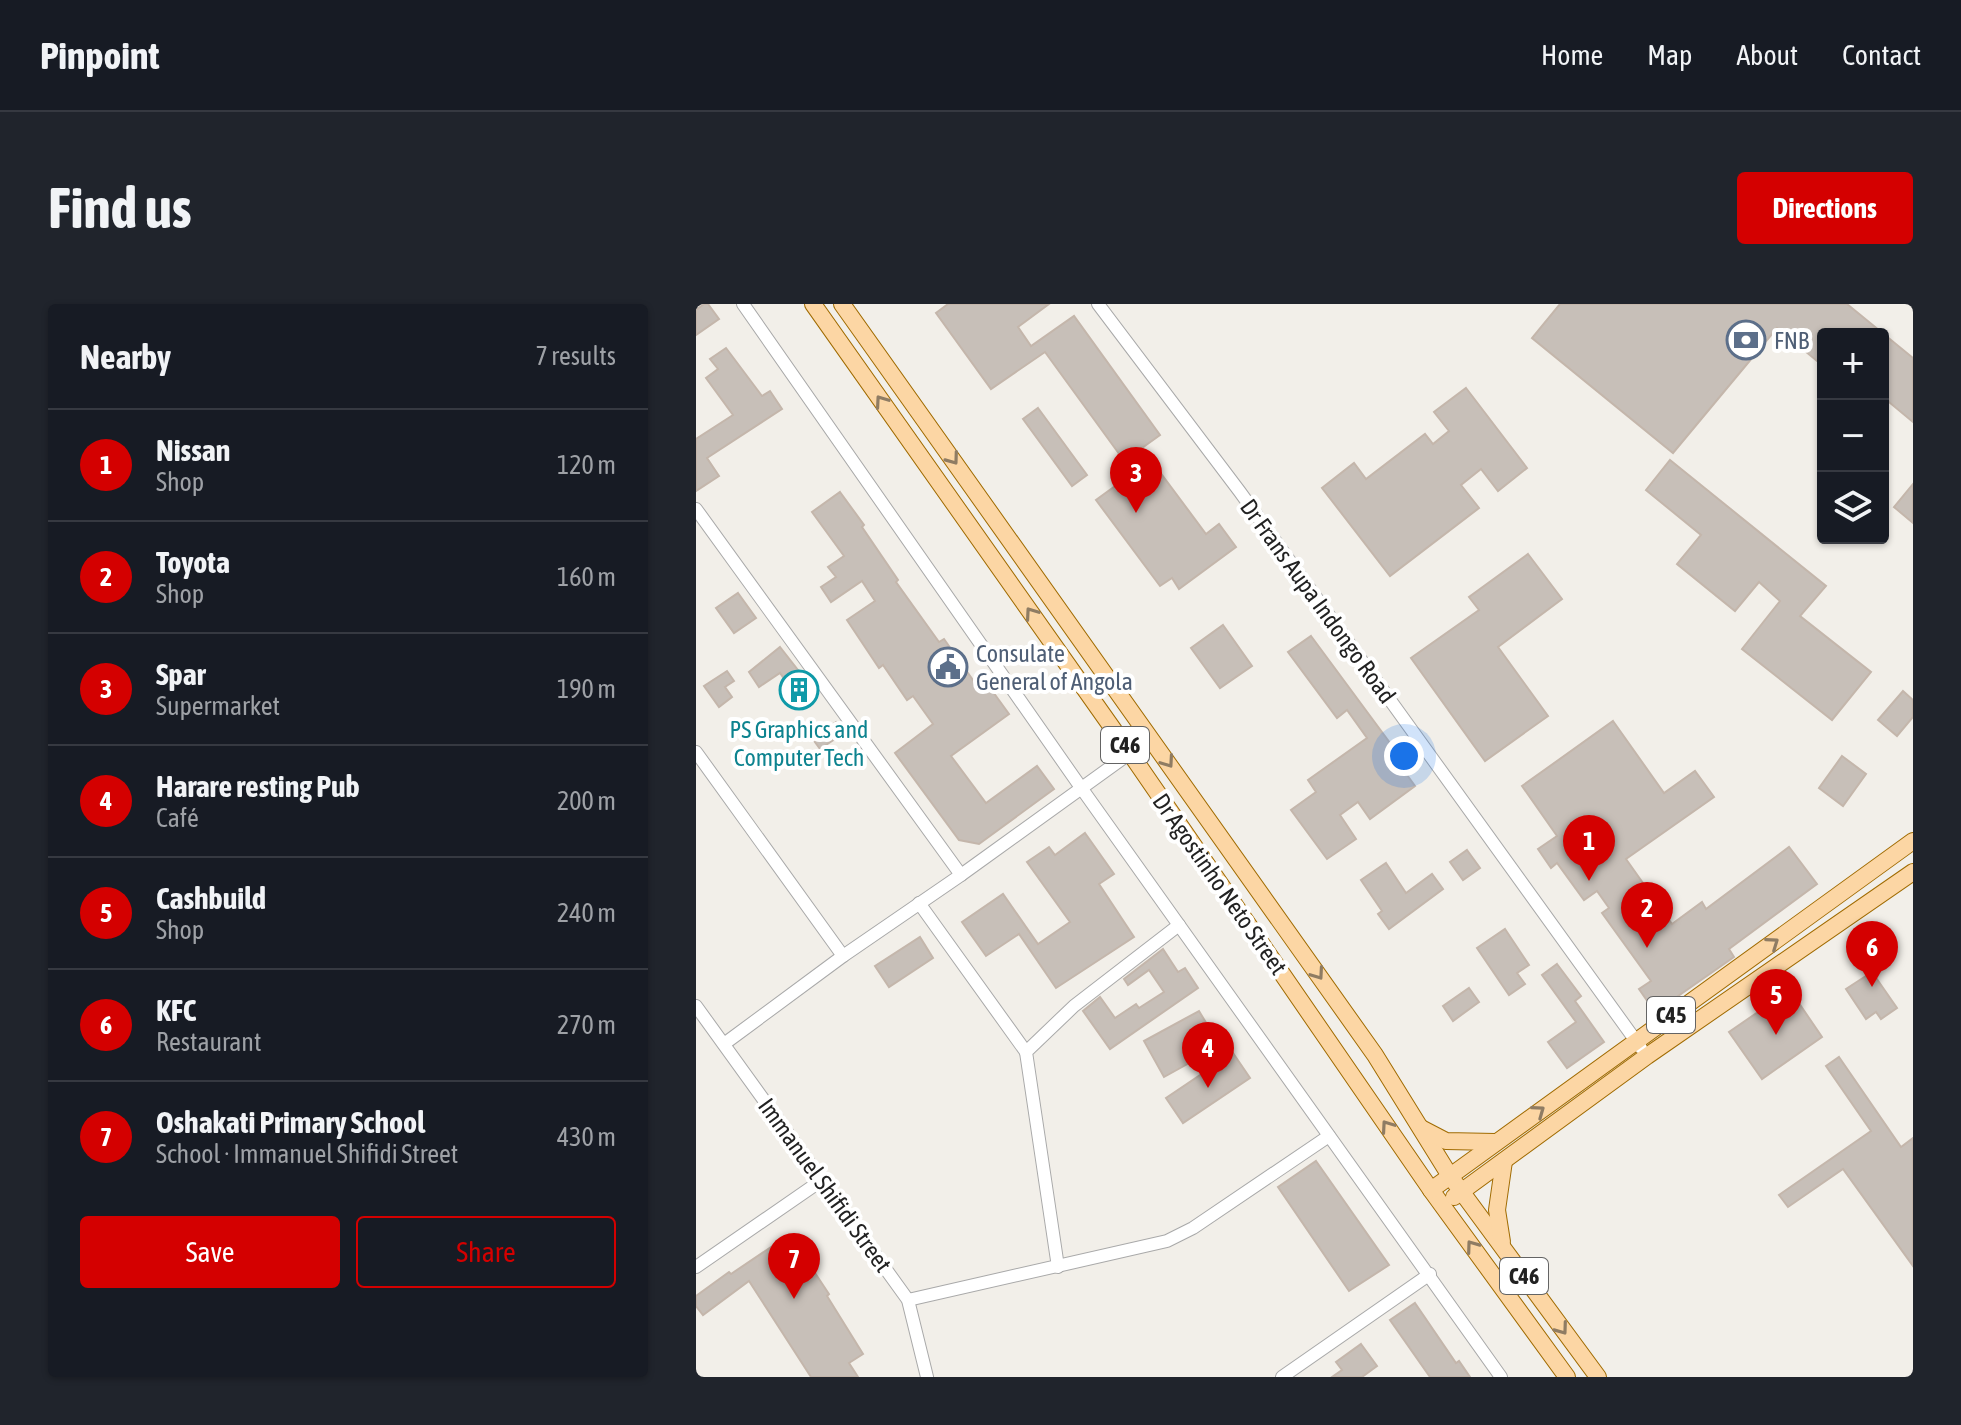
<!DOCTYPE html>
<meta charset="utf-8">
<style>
body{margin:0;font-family:"Asap Condensed",sans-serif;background:#20242c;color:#f1f3f6}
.controls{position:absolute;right:24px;top:24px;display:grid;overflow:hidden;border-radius:8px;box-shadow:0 2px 6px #0004}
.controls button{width:72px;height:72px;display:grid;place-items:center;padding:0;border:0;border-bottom:2px solid #363941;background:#171b24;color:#f1f3f6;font:40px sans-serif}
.you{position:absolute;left:708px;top:452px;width:28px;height:28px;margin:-20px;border:6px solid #fff;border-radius:50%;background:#1a73e8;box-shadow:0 0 0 12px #1a73e833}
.badge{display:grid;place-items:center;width:52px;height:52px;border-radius:50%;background:#d40000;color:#fff;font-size:26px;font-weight:700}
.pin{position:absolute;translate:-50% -66px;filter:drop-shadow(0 2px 4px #0008)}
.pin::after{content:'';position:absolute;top:42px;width:28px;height:24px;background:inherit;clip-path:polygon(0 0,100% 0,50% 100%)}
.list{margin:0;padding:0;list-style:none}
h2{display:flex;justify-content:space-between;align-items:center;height:104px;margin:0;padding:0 32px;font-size:34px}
h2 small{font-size:26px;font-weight:400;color:#9ea1a6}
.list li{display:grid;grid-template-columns:52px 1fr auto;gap:24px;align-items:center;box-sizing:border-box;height:112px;padding:0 32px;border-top:2px solid #363941}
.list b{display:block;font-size:30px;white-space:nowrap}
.list p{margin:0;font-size:26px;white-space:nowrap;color:#9ea1a6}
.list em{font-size:26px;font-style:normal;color:#9ea1a6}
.actions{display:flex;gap:16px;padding:24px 32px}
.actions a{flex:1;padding:18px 0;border:2px solid #d40000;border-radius:8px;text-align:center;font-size:28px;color:#d40000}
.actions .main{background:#d40000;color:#fff}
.icon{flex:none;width:44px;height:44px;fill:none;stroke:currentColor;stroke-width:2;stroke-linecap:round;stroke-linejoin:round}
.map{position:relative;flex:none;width:1217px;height:1073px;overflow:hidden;border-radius:8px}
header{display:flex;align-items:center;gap:48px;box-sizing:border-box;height:112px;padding:0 40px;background:#171b24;border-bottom:2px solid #363941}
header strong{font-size:38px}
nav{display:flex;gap:44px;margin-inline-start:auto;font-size:28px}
.intro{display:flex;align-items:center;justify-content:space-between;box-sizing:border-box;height:192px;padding:0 48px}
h1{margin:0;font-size:56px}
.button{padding:20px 36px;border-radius:8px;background:#d40000;color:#fff;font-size:28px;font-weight:700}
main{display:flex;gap:48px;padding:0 48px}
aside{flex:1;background:#171b24;border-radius:8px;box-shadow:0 2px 6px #0004}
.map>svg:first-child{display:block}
</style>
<header>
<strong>Pinpoint</strong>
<nav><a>Home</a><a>Map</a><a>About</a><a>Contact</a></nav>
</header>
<div class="intro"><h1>Find us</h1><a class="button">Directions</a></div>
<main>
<aside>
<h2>Nearby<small>7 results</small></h2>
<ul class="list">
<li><span class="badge">1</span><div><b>Nissan</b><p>Shop</p></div><em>120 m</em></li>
<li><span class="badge">2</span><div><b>Toyota</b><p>Shop</p></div><em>160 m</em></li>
<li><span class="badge">3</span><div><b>Spar</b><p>Supermarket</p></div><em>190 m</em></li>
<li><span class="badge">4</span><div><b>Harare resting Pub</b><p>Café</p></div><em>200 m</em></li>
<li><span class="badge">5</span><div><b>Cashbuild</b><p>Shop</p></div><em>240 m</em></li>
<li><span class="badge">6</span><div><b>KFC</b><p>Restaurant</p></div><em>270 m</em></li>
<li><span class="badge">7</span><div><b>Oshakati Primary School</b><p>School · Immanuel Shifidi Street</p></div><em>430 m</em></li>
</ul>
<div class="actions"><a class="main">Save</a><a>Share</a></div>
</aside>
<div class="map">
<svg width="1217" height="1073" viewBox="0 0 1217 1073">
<rect width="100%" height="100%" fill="#f2efe9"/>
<!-- building -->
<g fill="#c7bfb8" stroke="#c4b6ab" stroke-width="2">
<path d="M 8,0 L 12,0 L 23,15 L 0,31 L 0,6 Z"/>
<path d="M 252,0 L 353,0 L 322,23 L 335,42 L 378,12 L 464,131 L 446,144 L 510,230 L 523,220 L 540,243 L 483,285 L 476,274 L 464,282 L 400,196 L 437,169 L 349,48 L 295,85 L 240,9 Z"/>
<path d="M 864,0 L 1151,0 L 1217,54 L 1217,118 L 1187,93 L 1187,30 L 1127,30 L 1127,62 L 1081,24 L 977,149 L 836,34 Z"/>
<path d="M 30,44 L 66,92 L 74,87 L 86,105 L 11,154 L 23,172 L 0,187 L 0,135 L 37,111 L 10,74 L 22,65 L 14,55 Z"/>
<path d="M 770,84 L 831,164 L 802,187 L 785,165 L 765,181 L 783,204 L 694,272 L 626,184 L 658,159 L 670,175 L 729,130 L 737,140 L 753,127 L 738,108 Z"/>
<path d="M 342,104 L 391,171 L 376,182 L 327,115 Z"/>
<path d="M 974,156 L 1130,282 L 1104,312 L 1175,368 L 1136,416 L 1046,345 L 1084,297 L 1063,278 L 1039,307 L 981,260 L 1005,231 L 950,186 Z"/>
<path d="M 1217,180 L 1217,219 L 1198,203 Z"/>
<path d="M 144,188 L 168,221 L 166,223 L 202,276 L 200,278 L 243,338 L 248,335 L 284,386 L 292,381 L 313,410 L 255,452 L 290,499 L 341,462 L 358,485 L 283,540 L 263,536 L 199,449 L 237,420 L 217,392 L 211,396 L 187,361 L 183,364 L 151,316 L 179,297 L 166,277 L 135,298 L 125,283 L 140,273 L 132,263 L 148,252 L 116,208 Z"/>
<path d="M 832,250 L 866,295 L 802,343 L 852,412 L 789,457 L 715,354 L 783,306 L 773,293 Z"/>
<path d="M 42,289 L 60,314 L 38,329 L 20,304 Z"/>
<path d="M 527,321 L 556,362 L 524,384 L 495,344 Z"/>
<path d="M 615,332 L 697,443 L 693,446 L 719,482 L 674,515 L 662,498 L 644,511 L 660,535 L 631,555 L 595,506 L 620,488 L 612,476 L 671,434 L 651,406 L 641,414 L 592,348 Z"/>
<path d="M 84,343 L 105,370 L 102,373 L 113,388 L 102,395 L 84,369 L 63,383 L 53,368 Z"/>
<path d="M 31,367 L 38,377 L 29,383 L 36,393 L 23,403 L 8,382 Z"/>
<path d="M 1207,387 L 1217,396 L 1217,413 L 1201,432 L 1182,416 Z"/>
<path d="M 917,417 L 968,489 L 999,467 L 1018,493 L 930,555 L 976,620 L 1006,598 L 1010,605 L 1093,543 L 1121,580 L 1033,645 L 1038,653 L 959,708 L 943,685 L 955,677 L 906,609 L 913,604 L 901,587 L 888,596 L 861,559 L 855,564 L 842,545 L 861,532 L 826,482 Z"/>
<path d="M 140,418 L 148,429 L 124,445 L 116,434 Z"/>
<path d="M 1146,452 L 1170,470 L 1147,502 L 1123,484 Z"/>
<path d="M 389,529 L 418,570 L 403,580 L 438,633 L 360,684 L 323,630 L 290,652 L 266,618 L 307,590 L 342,640 L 374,618 L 331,558 L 353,543 L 359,551 Z"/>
<path d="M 771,546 L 784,564 L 767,576 L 754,558 Z"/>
<path d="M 690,559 L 710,589 L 736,570 L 747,585 L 693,625 L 682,610 L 686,607 L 665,576 Z"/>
<path d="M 809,625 L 833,661 L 821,669 L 829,680 L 813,691 L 781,644 Z"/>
<path d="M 224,633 L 237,654 L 193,683 L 179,662 Z"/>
<path d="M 467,645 L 482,668 L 489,664 L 502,684 L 414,745 L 387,707 L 404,693 L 419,714 L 440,700 L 443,704 L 468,688 L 453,666 L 432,681 L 428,675 Z"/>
<path d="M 861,660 L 885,692 L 879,697 L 908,738 L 871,764 L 852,738 L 880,718 L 846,671 Z"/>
<path d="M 1176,668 L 1201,704 L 1185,715 L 1180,708 L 1170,715 L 1150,685 Z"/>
<path d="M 773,684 L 783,698 L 757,717 L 747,702 Z"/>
<path d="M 1094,686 L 1126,733 L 1066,775 L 1033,728 Z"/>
<path d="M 503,707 L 524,742 L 468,773 L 448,737 Z"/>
<path d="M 537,749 L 554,774 L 487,819 L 470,794 Z"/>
<path d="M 1143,753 L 1205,843 L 1217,834 L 1217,962 L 1147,865 L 1092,903 L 1083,891 L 1175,827 L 1130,762 Z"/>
<path d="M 620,857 L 693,961 L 653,987 L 582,883 Z"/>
<path d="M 90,933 L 106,956 L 109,954 L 133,990 L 131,992 L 167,1050 L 153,1059 L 162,1073 L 115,1073 L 53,977 L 7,1011 L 0,1002 L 0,992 L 33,968 L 35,970 Z"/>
<path d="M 719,999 L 760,1059 L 763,1057 L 774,1073 L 734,1073 L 694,1016 Z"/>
<path d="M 665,1040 L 681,1062 L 666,1073 L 636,1073 L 646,1066 L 640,1058 Z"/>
</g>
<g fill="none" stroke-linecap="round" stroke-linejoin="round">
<defs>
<g id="minor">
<path d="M 47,0 L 386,485 L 805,1073"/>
<path d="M 402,0 L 544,188 L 945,744"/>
<path d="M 0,205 L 265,571 L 147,652 L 28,740"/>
<path d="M 0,448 L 147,652"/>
<path d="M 265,571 L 455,434"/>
<path d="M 223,599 L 330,748"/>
<path d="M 0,702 L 212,996 L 231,1073"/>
<path d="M 0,963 L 126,876"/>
<path d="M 362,963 L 330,748 L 378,702 L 483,621"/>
<path d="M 212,996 L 471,937 L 497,924 L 633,832"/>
<path d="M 586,1073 L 734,970"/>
</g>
<g id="major">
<path d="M 117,0 L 434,449 L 735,886 L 871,1073"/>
<path d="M 146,0 L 679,751 L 754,872 L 902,1073"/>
<path d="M 725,824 L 750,837 L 799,838"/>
<path d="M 735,886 L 1217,537"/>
<path d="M 758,893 L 951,752 L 1217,568"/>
<path d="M 806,938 L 801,906 L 808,857"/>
</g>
</defs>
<!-- minor casing -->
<use href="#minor" stroke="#a9a9a9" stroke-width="14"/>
<!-- major casing -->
<use href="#major" stroke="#a06b00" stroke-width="18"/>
<!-- minor -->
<use href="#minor" stroke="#fff" stroke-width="12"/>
<!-- major -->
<use href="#major" stroke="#fcd6a4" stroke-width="16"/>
</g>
<!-- one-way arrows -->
<defs><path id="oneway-chevron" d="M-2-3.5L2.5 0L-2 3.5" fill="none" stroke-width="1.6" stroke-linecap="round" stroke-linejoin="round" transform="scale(2)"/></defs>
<g stroke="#8f7c63">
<use href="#oneway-chevron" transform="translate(185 97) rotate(-125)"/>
<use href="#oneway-chevron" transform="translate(257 155) rotate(54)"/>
<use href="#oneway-chevron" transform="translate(335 309) rotate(-125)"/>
<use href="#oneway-chevron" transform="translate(472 458) rotate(55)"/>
<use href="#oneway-chevron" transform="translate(1077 639) rotate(-35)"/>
<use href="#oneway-chevron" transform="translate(622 670) rotate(55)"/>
<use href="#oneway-chevron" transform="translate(843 807) rotate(-36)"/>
<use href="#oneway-chevron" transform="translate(691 822) rotate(-125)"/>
<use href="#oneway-chevron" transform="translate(776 942) rotate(-126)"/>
<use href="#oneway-chevron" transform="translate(866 1025) rotate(54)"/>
</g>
<!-- icons -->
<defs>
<symbol id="bank-ring" viewBox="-11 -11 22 22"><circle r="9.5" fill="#fff" stroke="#5c6f8a" stroke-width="1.5"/><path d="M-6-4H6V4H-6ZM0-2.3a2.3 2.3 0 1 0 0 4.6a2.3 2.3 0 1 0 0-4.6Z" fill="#5c6f8a"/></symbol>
<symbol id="civic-ring" viewBox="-11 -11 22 22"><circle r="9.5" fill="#fff" stroke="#5c6f8a" stroke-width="1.5"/><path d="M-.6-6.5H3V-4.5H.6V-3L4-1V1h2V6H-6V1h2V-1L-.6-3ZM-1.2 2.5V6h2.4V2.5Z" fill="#5c6f8a"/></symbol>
<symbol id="building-ring" viewBox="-11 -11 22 22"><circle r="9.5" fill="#fff" stroke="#0f9aa8" stroke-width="1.5"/><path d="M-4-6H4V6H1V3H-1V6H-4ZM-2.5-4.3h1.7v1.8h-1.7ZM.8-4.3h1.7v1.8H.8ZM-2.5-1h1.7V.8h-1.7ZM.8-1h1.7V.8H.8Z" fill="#0f9aa8"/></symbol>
</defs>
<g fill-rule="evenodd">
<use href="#bank-ring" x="1028" y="14" width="44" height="44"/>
<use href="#civic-ring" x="230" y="341" width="44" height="44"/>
<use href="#building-ring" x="81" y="364" width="44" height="44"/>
</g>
<g text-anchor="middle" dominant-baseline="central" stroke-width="8" stroke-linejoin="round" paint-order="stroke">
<!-- shield labels -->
<g fill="#fff" stroke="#646464" stroke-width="2">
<rect x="405" y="423" width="48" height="36" rx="6"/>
<rect x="951" y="693" width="48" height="36" rx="6"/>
<rect x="804" y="954" width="48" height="36" rx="6"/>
</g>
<g font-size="22" font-weight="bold" fill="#222">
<text x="429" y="441">C46</text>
<text x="975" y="711">C45</text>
<text x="828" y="972">C46</text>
</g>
<!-- service labels -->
<g font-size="24" fill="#4e5e75" stroke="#fff" text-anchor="start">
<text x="1078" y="36">FNB</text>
<text x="280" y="349">Consulate<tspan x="280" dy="28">General of Angola</tspan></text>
</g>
<!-- street labels -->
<g font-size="24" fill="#222" stroke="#fff">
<text transform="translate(622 297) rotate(54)">Dr Frans Aupa Indongo Road</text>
<text transform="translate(524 580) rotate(55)">Dr Agostinho Neto Street</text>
<text transform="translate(129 881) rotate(54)">Immanuel Shifidi Street</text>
</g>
<!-- culture labels -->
<g font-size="24" fill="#0d838f" stroke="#fff">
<text x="103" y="425">PS Graphics and<tspan x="103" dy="28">Computer Tech</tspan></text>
</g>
</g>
</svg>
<div class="controls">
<button>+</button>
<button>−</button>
<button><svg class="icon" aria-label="layers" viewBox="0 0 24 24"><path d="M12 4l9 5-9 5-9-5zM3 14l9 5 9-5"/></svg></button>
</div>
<div class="you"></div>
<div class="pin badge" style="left:893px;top:577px">1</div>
<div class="pin badge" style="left:951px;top:644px">2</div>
<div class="pin badge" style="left:440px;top:209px">3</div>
<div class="pin badge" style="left:512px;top:784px">4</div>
<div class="pin badge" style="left:1080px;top:731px">5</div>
<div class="pin badge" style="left:1176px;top:683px">6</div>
<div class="pin badge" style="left:98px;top:995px">7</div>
</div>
</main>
